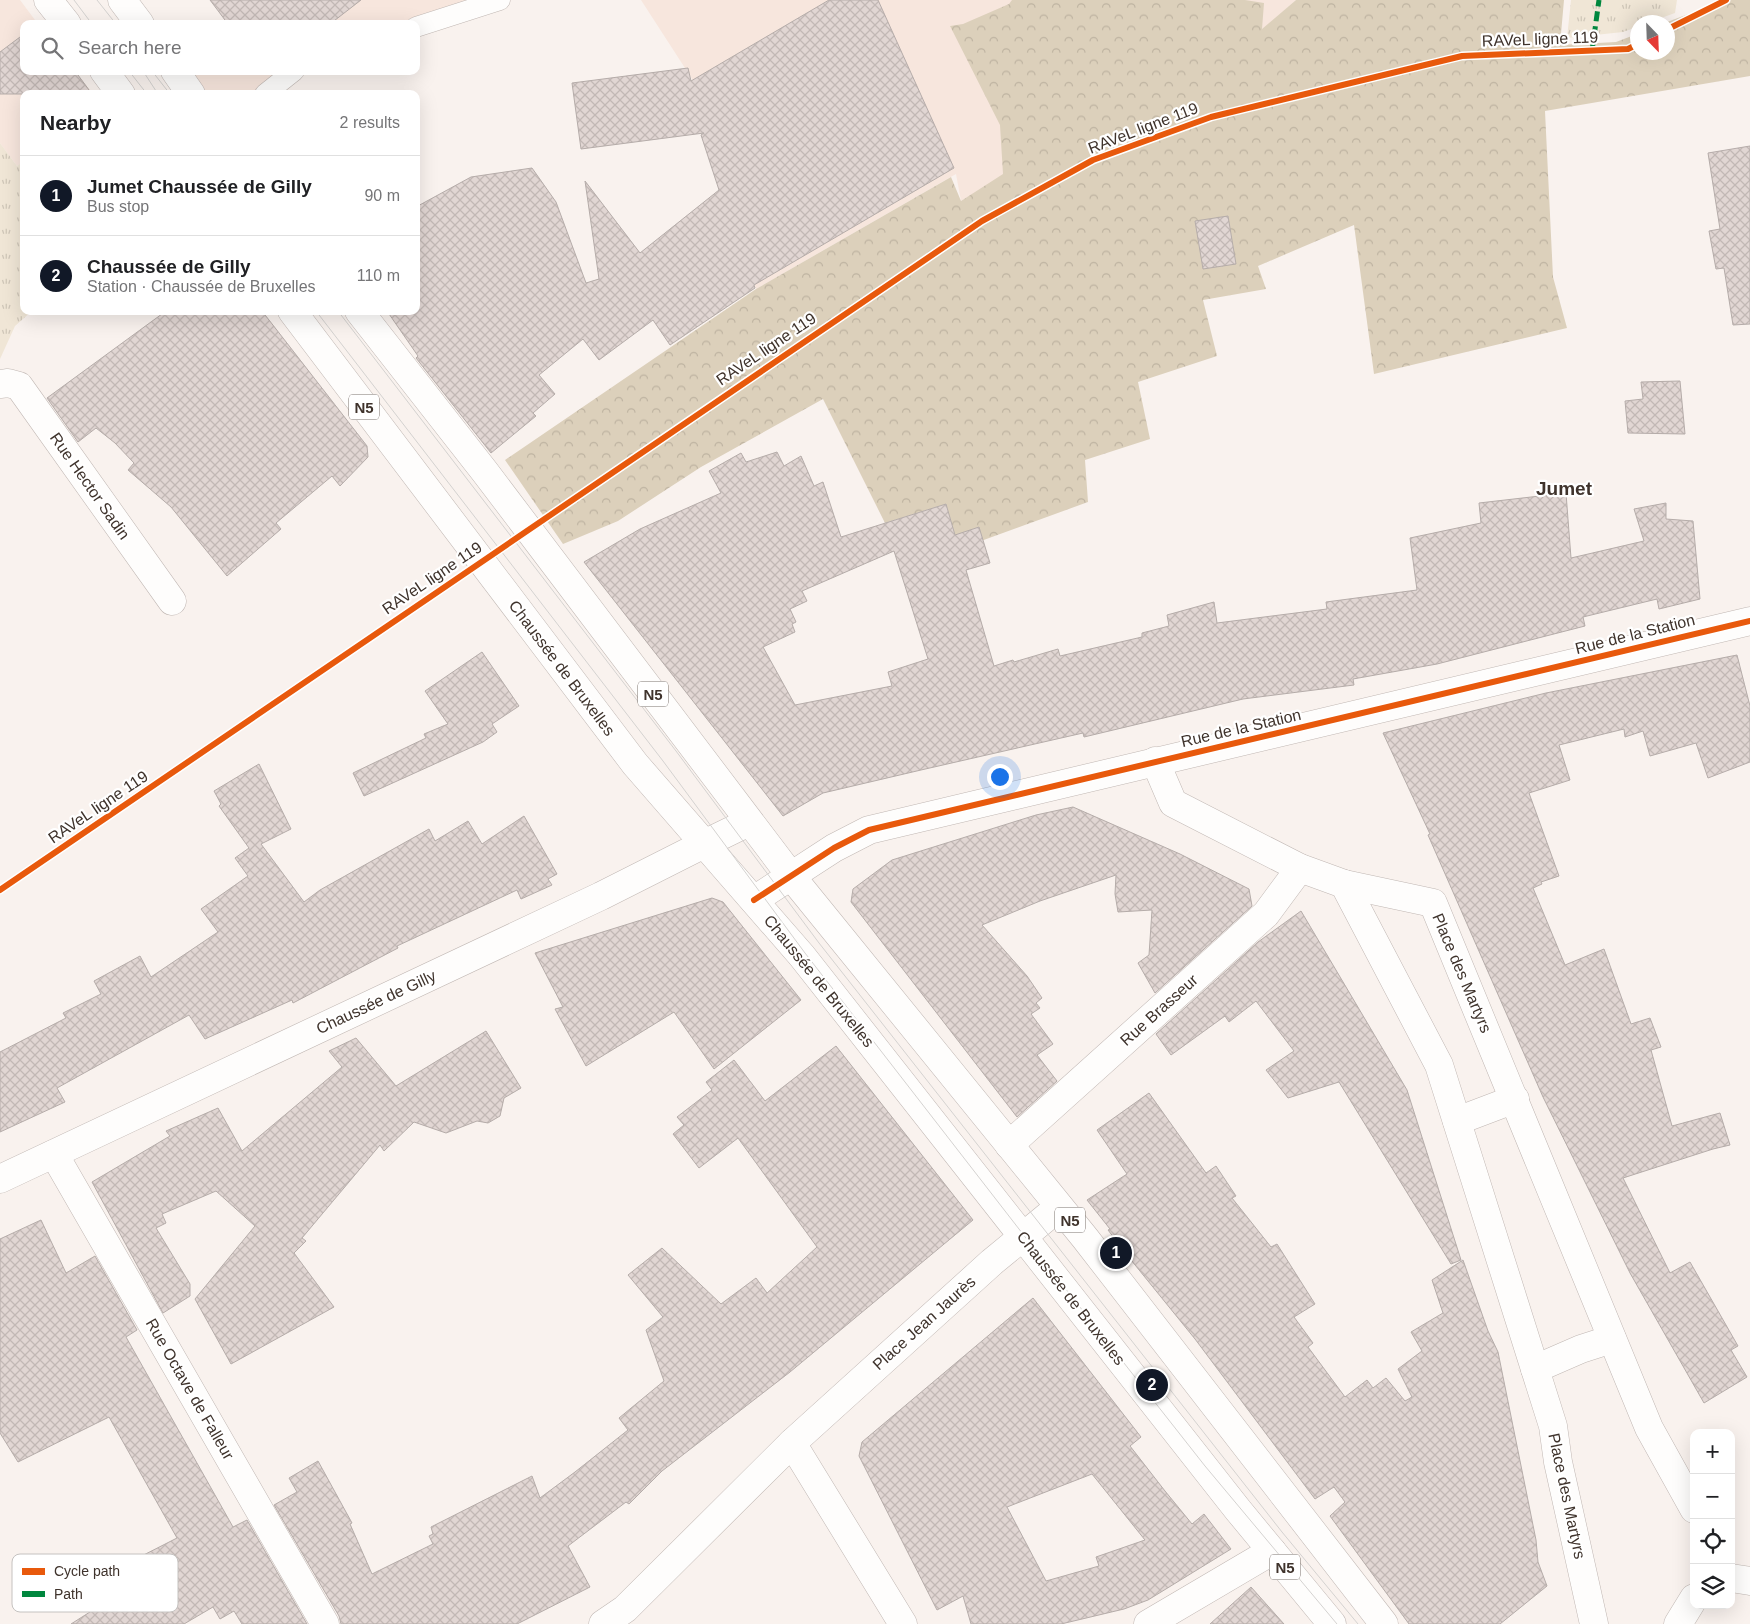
<!DOCTYPE html>
<meta charset="utf-8">
<style>
body{margin:0;font-family:Helvetica,sans-serif;background:#f6f6f6;color:#202124}
.controls{position:absolute;right:15px;bottom:15px;display:grid;overflow:hidden;border-radius:10px;box-shadow:0 5px 20px #0002}
.controls button{width:45px;height:45px;display:grid;place-items:center;padding:0;border:0;border-bottom:1px solid #e0e0e0;background:#fff;color:#202124;font:25px sans-serif}
.compass{position:absolute;left:1630px;top:15px;width:45px;height:45px;border-radius:50%;background:#fff;box-shadow:0 5px 20px #0002;rotate:157deg}
.you{position:absolute;left:999px;top:776px;width:18px;height:18px;margin:-12px;border:4px solid #fff;border-radius:50%;background:#1a73e8;box-shadow:0 0 0 8px #1a73e833}
.badge{display:grid;place-items:center;width:32px;height:32px;border-radius:50%;background:#111827;color:#fff;font-size:16px;font-weight:700}
.pin{position:absolute;translate:-50% -50%;border:2px solid #fff;box-shadow:0 1px 5px #0006}
.list{margin:0;padding:0;list-style:none}
h2{display:flex;justify-content:space-between;align-items:center;height:65px;margin:0;padding:0 20px;font-size:21px}
h2 small{font-size:16px;font-weight:400;color:#757577}
.list li{display:grid;grid-template-columns:32px 1fr auto;gap:15px;align-items:center;box-sizing:border-box;height:80px;padding:0 20px;border-top:1px solid #e0e0e0}
.list b{display:block;font-size:19px;white-space:nowrap}
.list p{margin:0;font-size:16px;white-space:nowrap;color:#757577}
.list em{font-size:16px;font-style:normal;color:#757577}
.icon{flex:none;width:28px;height:28px;fill:none;stroke:currentColor;stroke-width:2;stroke-linecap:round;stroke-linejoin:round}
.map{position:relative;flex:none;width:1750px;height:1624px;overflow:hidden}
.search{position:absolute;background:#fff;box-shadow:0 5px 20px #0002;left:20px;top:20px;width:400px;height:55px;display:flex;align-items:center;gap:12px;box-sizing:border-box;padding:0 18px;border-radius:10px;color:#757577;font-size:19px}
.panel{position:absolute;background:#fff;box-shadow:0 5px 20px #0002;left:20px;top:90px;width:400px;height:225px;border-radius:10px}
.map>svg:first-child{display:block}
</style>
<div class="map">
<svg width="1750" height="1624" viewBox="0 0 1750 1624">
<defs>
<pattern id="grass-tufts" width="24" height="20" patternUnits="userSpaceOnUse" patternTransform="scale(1.25)"><rect width="24" height="20" fill="#f0e6d6"/><path d="M3 7l-1-3M5 7V3M7 7l1-3M15 17l-1-3M17 17v-4M19 17l1-3" fill="none" stroke="#cfc6b8"/></pattern>
<pattern id="forest-crowns" width="20" height="18" patternUnits="userSpaceOnUse" patternTransform="scale(1.25)"><rect width="20" height="18" fill="#dcd0bb"/><path d="M2 6a3 3 0 1 1 6 0M12 15a3 3 0 1 1 6 0" fill="none" stroke="#beb3a1"/></pattern>
<pattern id="building-cross-hatch" width="8" height="8" patternUnits="userSpaceOnUse" patternTransform="scale(1.25)"><rect width="8" height="8" fill="#e1d6d3"/><path d="M0 0l8 8M0 8l8-8" fill="none" stroke="#c2b8b5"/></pattern>
</defs>
<rect width="100%" height="100%" fill="#f9f2ee"/>
<!-- built -->
<g fill="#f7e6dd">
<path d="M 0,0 L 20,0 L 38,24 L 24,24 L 24,71 L 75,71 L 93,94 L 24,94 L 24,161 L 17,166 L 0,143 Z"/>
<path d="M 253,0 L 500,0 L 416,24 L 219,24 Z"/>
<path d="M 641,0 L 1296,0 L 1262,30 L 961,201 L 956,174 L 756,289 L 694,82 Z"/>
<path d="M 175,71 L 294,71 L 265,94 L 191,94 Z"/>
</g>
<!-- grass -->
<g fill="url(#grass-tufts)">
<path d="M 1571,0 L 1677,0 L 1675,13 L 1650,22 L 1638,22 L 1637,27 L 1623,32 L 1567,38 Z"/>
<path d="M 0,143 L 17,166 L 24,161 L 24,311 L 32,311 L 15,326 L 0,359 Z"/>
</g>
<!-- forest -->
<path fill="url(#forest-crowns)" d="M 1012,0 L 1245,0 L 1264,3 L 1262,29 L 1296,0 L 1564,0 L 1560,45 L 1616,42 L 1637,34 L 1638,52 L 1668,52 L 1667,22 L 1726,0 L 1750,0 L 1750,76 L 1545,111 L 1553,277 L 1567,328 L 1374,374 L 1354,225 L 1258,266 L 1266,289 L 1203,300 L 1217,356 L 1138,382 L 1150,439 L 1085,460 L 1088,502 L 959,549 L 946,504 L 885,523 L 823,399 L 701,467 L 618,521 L 563,544 L 505,460 L 756,289 L 951,177 L 961,201 L 1003,174 L 1000,125 L 950,26 L 963,24 L 1009,4 Z"/>
<!-- building -->
<g fill="url(#building-cross-hatch)" stroke="#b5aca9" fill-rule="evenodd">
<path d="M 210,0 L 361,0 L 330,24 L 228,24 Z"/>
<path d="M 829,0 L 878,0 L 954,168 L 754,285 L 755,288 L 670,345 L 653,320 L 599,360 L 583,339 L 539,375 L 555,394 L 533,413 L 536,416 L 491,453 L 416,358 L 418,356 L 387,311 L 416,311 L 416,207 L 471,177 L 532,168 L 556,202 L 586,283 L 599,279 L 585,181 L 640,253 L 719,190 L 701,135 L 704,133 L 581,149 L 572,83 L 688,68 L 691,81 Z"/>
<path d="M 24,34 L 24,71 L 75,71 L 92,94 L 0,94 L 0,52 Z"/>
<path d="M 1750,146 L 1750,324 L 1733,325 L 1724,268 L 1716,269 L 1709,231 L 1720,229 L 1708,153 Z"/>
<path d="M 1228,216 L 1236,264 L 1203,269 L 1195,221 Z"/>
<path d="M 166,311 L 262,311 L 367,446 L 368,457 L 340,486 L 332,476 L 276,523 L 281,529 L 227,576 L 171,507 L 128,470 L 134,463 L 115,443 L 96,428 L 78,442 L 47,398 Z"/>
<path d="M 1680,381 L 1685,434 L 1628,433 L 1625,401 L 1643,399 L 1641,382 Z"/>
<path d="M 777,452 L 784,466 L 801,456 L 814,486 L 823,482 L 841,537 L 946,504 L 955,535 L 979,527 L 990,563 L 966,570 L 994,666 L 1013,660 L 1014,662 L 1058,649 L 1060,656 L 1142,637 L 1142,633 L 1169,626 L 1167,615 L 1214,602 L 1217,623 L 1327,609 L 1326,602 L 1417,590 L 1410,538 L 1481,523 L 1479,503 L 1566,493 L 1571,558 L 1644,541 L 1634,509 L 1666,503 L 1666,519 L 1693,521 L 1700,599 L 1659,609 L 1657,599 L 1583,617 L 1585,626 L 1437,664 L 1353,679 L 1354,685 L 1243,699 L 1084,737 L 1083,733 L 921,770 L 823,793 L 783,816 L 584,562 L 640,529 L 721,493 L 709,471 L 741,453 L 746,462 ZM 894,551 L 928,659 L 888,672 L 892,686 L 795,705 L 763,647 L 795,632 L 792,624 L 796,622 L 790,609 L 807,601 L 802,591 Z"/>
<path d="M 482,652 L 519,706 L 492,724 L 497,732 L 483,742 L 364,796 L 353,773 L 426,738 L 424,734 L 448,724 L 425,691 Z"/>
<path d="M 1737,655 L 1750,706 L 1750,762 L 1708,778 L 1696,743 L 1650,756 L 1643,731 L 1625,737 L 1624,729 L 1559,745 L 1570,780 L 1529,793 L 1559,876 L 1541,882 L 1542,884 L 1533,888 L 1565,965 L 1604,949 L 1631,1024 L 1650,1018 L 1661,1047 L 1651,1050 L 1672,1126 L 1720,1113 L 1730,1145 L 1713,1149 L 1623,1178 L 1670,1273 L 1690,1262 L 1738,1346 L 1731,1350 L 1747,1377 L 1704,1403 L 1630,1273 L 1543,1097 L 1428,835 L 1430,834 L 1383,733 L 1546,693 Z"/>
<path d="M 259,764 L 291,829 L 261,844 L 304,902 L 320,890 L 429,829 L 435,841 L 468,821 L 482,844 L 524,816 L 557,874 L 548,879 L 552,885 L 521,899 L 517,890 L 397,946 L 398,948 L 293,1003 L 292,1000 L 205,1039 L 189,1015 L 57,1088 L 65,1102 L 0,1132 L 0,1052 L 66,1018 L 63,1013 L 101,994 L 94,981 L 140,956 L 151,977 L 218,932 L 201,909 L 248,876 L 235,858 L 249,848 L 219,806 L 221,804 L 214,791 Z"/>
<path d="M 1073,807 L 1180,854 L 1249,889 L 1252,906 L 1155,993 L 1138,963 L 1149,955 L 1152,910 L 1118,912 L 1115,894 L 1116,875 L 1040,901 L 982,925 L 1027,976 L 1042,998 L 1036,1003 L 1040,1008 L 1031,1014 L 1053,1044 L 1037,1055 L 1057,1081 L 1017,1117 L 851,902 L 853,889 L 892,860 L 1036,815 Z"/>
<path d="M 712,898 L 723,902 L 801,1000 L 714,1069 L 674,1012 L 586,1066 L 555,1009 L 563,1007 L 535,953 Z"/>
<path d="M 1301,911 L 1407,1090 L 1461,1260 L 1451,1264 L 1339,1082 L 1288,1098 L 1266,1070 L 1294,1051 L 1256,1001 L 1229,1022 L 1225,1016 L 1171,1055 L 1156,1034 L 1258,942 Z"/>
<path d="M 486,1031 L 521,1088 L 504,1098 L 500,1116 L 488,1123 L 477,1121 L 446,1133 L 414,1122 L 384,1151 L 380,1145 L 302,1238 L 306,1241 L 294,1253 L 334,1307 L 231,1364 L 195,1299 L 255,1226 L 216,1191 L 162,1214 L 166,1223 L 156,1228 L 190,1284 L 190,1296 L 163,1313 L 92,1182 L 170,1136 L 166,1131 L 218,1108 L 242,1151 L 342,1067 L 329,1051 L 356,1038 L 396,1086 Z"/>
<path d="M 836,1046 L 973,1220 L 790,1372 L 662,1471 L 629,1504 L 626,1502 L 568,1546 L 590,1587 L 517,1624 L 341,1624 L 339,1616 L 274,1505 L 297,1492 L 289,1478 L 318,1461 L 352,1523 L 350,1524 L 372,1574 L 433,1544 L 429,1536 L 433,1534 L 431,1527 L 532,1476 L 540,1498 L 575,1472 L 628,1430 L 619,1418 L 664,1381 L 646,1330 L 663,1317 L 628,1275 L 662,1248 L 721,1304 L 756,1278 L 767,1293 L 817,1247 L 738,1138 L 699,1168 L 673,1134 L 684,1125 L 677,1117 L 712,1090 L 706,1082 L 734,1060 L 765,1101 Z"/>
<path d="M 1149,1093 L 1206,1173 L 1216,1166 L 1236,1196 L 1232,1198 L 1271,1247 L 1277,1244 L 1315,1304 L 1294,1317 L 1313,1343 L 1308,1347 L 1345,1397 L 1367,1380 L 1373,1388 L 1386,1378 L 1405,1401 L 1412,1397 L 1398,1369 L 1422,1351 L 1411,1332 L 1443,1313 L 1432,1280 L 1463,1260 L 1488,1331 L 1498,1352 L 1536,1540 L 1538,1562 L 1547,1586 L 1500,1624 L 1409,1624 L 1330,1516 L 1345,1502 L 1334,1487 L 1315,1499 L 1195,1339 L 1131,1260 L 1108,1230 L 1110,1229 L 1087,1200 L 1127,1174 L 1097,1130 Z"/>
<path d="M 41,1220 L 66,1273 L 95,1256 L 137,1330 L 126,1337 L 233,1527 L 247,1520 L 307,1624 L 242,1624 L 234,1611 L 220,1619 L 213,1607 L 184,1624 L 71,1624 L 134,1584 L 124,1565 L 177,1538 L 109,1417 L 18,1462 L 0,1433 L 0,1239 Z"/>
<path d="M 1033,1298 L 1141,1437 L 1130,1446 L 1165,1491 L 1192,1524 L 1204,1514 L 1231,1549 L 1148,1600 L 1124,1609 L 1061,1624 L 971,1624 L 963,1596 L 937,1610 L 859,1456 L 862,1442 ZM 1092,1474 L 1145,1540 L 1096,1557 L 1099,1566 L 1046,1581 L 1007,1507 Z"/>
<path d="M 1251,1587 L 1284,1624 L 1210,1624 Z"/>
</g>
<g fill="none" stroke-linecap="round" stroke-linejoin="round">
<defs>
<g id="service">
<path d="M 416,27 L 500,0"/>
<path d="M 265,94 L 294,71"/>
</g>
<g id="minor">
<path d="M 0,384 L 8,383 L 19,386 L 172,601"/>
<path d="M 1155,761 L 1173,803 L 1300,868 L 1344,884 L 1439,1065 L 1553,1426 L 1558,1462 L 1594,1624"/>
<path d="M 704,844 L 749,822"/>
<path d="M 1344,884 L 1433,903 L 1649,1428 L 1694,1509"/>
<path d="M 1457,1121 L 1515,1099"/>
<path d="M 1009,1145 L 1266,914 L 1300,868"/>
<path d="M 54,1154 L 325,1624"/>
<path d="M 1535,1369 L 1581,1349 L 1612,1339"/>
<path d="M 1731,1578 L 1750,1581"/>
<path d="M 603,1624 L 625,1609 L 792,1443 L 903,1624"/>
<path d="M 1148,1624 L 1272,1551"/>
<path d="M 1678,1624 L 1694,1598"/>
</g>
<g id="tertiary">
<path d="M 754,900 L 834,848 L 869,830 L 1750,621"/>
<path d="M 0,1179 L 601,896 L 704,844"/>
<path d="M 792,1443 L 992,1262 L 1059,1207"/>
</g>
<g id="primary">
<path d="M 48,0 L 67,24"/>
<path d="M 122,0 L 140,24"/>
<path d="M 104,71 L 121,94"/>
<path d="M 175,71 L 191,94"/>
<path d="M 292,311 L 635,764 L 802,956 L 1238,1510 L 1332,1624"/>
<path d="M 359,311 L 485,472 L 791,876 L 1085,1238 L 1384,1624"/>
</g>
</defs>
<!-- service casing -->
<use href="#service" stroke="#c0b7b3" stroke-width="21"/>
<!-- minor casing -->
<use href="#minor" stroke="#c0b7b3" stroke-width="29"/>
<!-- tertiary casing -->
<use href="#tertiary" stroke="#c0b7b3" stroke-width="29"/>
<!-- primary casing -->
<use href="#primary" stroke="#c0b7b3" stroke-width="29"/>
<!-- service -->
<use href="#service" stroke="#fefdfc" stroke-width="20"/>
<!-- minor -->
<use href="#minor" stroke="#fefdfc" stroke-width="28"/>
<!-- tertiary -->
<use href="#tertiary" stroke="#fefdfc" stroke-width="28"/>
<!-- primary -->
<use href="#primary" stroke="#fefdfc" stroke-width="28"/>
<!-- tram -->
<g stroke="#d4d2d0" stroke-width="1">
<path d="M 74,0 L 92,24"/>
<path d="M 97,0 L 116,24"/>
<path d="M 129,71 L 147,94"/>
<path d="M 143,71 L 158,94"/>
<path d="M 152,71 L 170,94"/>
<path d="M 316,311 L 663,761 L 805,953 L 1050,1269 L 1205,1466 L 1337,1624"/>
<path d="M 338,311 L 676,751 L 819,943 L 1282,1532 L 1358,1624"/>
</g>
<!-- quiet -->
<path stroke="#00873e" stroke-width="5" stroke-dasharray="10 5" stroke-linecap="butt" d="M 1592,51 L 1599,0"/>
<defs>
<g id="cycleway">
<path d="M 1668,29 L 1726,0"/>
<path d="M 0,890 L 982,221 L 1093,160 L 1211,117 L 1462,56 L 1628,49 L 1638,44"/>
<path d="M 754,900 L 834,848 L 869,830 L 1750,621"/>
</g>
</defs>
<!-- cycleway casing -->
<use href="#cycleway" stroke="#fff" stroke-width="9"/>
<!-- cycleway -->
<use href="#cycleway" stroke="#e8590c" stroke-width="6"/>
</g>
<g text-anchor="middle" dominant-baseline="central" stroke-width="4.5" stroke-linejoin="round" paint-order="stroke">
<!-- shield labels -->
<g fill="#fff" stroke="#79706b" stroke-width="1">
<rect x="349" y="394.5" width="30" height="25" rx="4"/>
<rect x="638" y="681.5" width="30" height="25" rx="4"/>
<rect x="1055" y="1207.5" width="30" height="25" rx="4"/>
<rect x="1270" y="1554.5" width="30" height="25" rx="4"/>
</g>
<g font-size="15" font-weight="bold" fill="#3f332c">
<text x="364" y="407">N5</text>
<text x="653" y="694">N5</text>
<text x="1070" y="1220">N5</text>
<text x="1285" y="1567">N5</text>
</g>
<!-- street labels -->
<g font-size="16" fill="#3f332c" stroke="#fff">
<text transform="translate(1540 39) rotate(-2)">RAVeL ligne 119</text>
<text transform="translate(1143 128) rotate(-21)">RAVeL ligne 119</text>
<text transform="translate(766 349) rotate(-34)">RAVeL ligne 119</text>
<text transform="translate(90 486) rotate(55)">Rue Hector Sadin</text>
<text transform="translate(432 578) rotate(-34)">RAVeL ligne 119</text>
<text transform="translate(1635 634) rotate(-14)">Rue de la Station</text>
<text transform="translate(562 668) rotate(53)">Chaussée de Bruxelles</text>
<text transform="translate(1241 728) rotate(-13)">Rue de la Station</text>
<text transform="translate(98 807) rotate(-34)">RAVeL ligne 119</text>
<text transform="translate(1462 973) rotate(67)">Place des Martyrs</text>
<text transform="translate(819 981) rotate(51)">Chaussée de Bruxelles</text>
<text transform="translate(376 1002) rotate(-25)">Chaussée de Gilly</text>
<text transform="translate(1159 1010) rotate(-42)">Rue Brasseur</text>
<text transform="translate(1071 1298) rotate(52)">Chaussée de Bruxelles</text>
<text transform="translate(924 1323) rotate(-42)">Place Jean Jaurès</text>
<text transform="translate(190 1389) rotate(60)">Rue Octave de Falleur</text>
<text transform="translate(1567 1496) rotate(78)">Place des Martyrs</text>
</g>
<!-- quarter labels -->
<g font-size="19" font-weight="bold" fill="#3f332c" stroke="#fff">
<text x="1564" y="488">Jumet</text>
</g>
</g>
<!-- legend -->
<rect x="12" y="1554" width="166" height="58" rx="8" fill="#fff" stroke="#c5c2c0" stroke-width="1"/>
<rect x="22" y="1568" width="23" height="7" fill="#e8590c"/>
<rect x="22" y="1591" width="23" height="6" fill="#00873e"/>
<g font-size="14" fill="#3f332c">
<text x="54" y="1576">Cycle path</text>
<text x="54" y="1599">Path</text>
</g>
</svg>
<div class="controls">
<button>+</button>
<button>−</button>
<button><svg class="icon" aria-label="locate" viewBox="0 0 24 24"><circle cx="12" cy="12" r="6"/><path d="M12 2v4M12 18v4M2 12h4M18 12h4"/></svg></button>
<button><svg class="icon" aria-label="layers" viewBox="0 0 24 24"><path d="M12 4l9 5-9 5-9-5zM3 14l9 5 9-5"/></svg></button>
</div>
<svg class="compass" viewBox="-18 -18 36 36"><path d="M0-13l5 13h-10z" fill="#e53935"/><path d="M0 13l5-13h-10z" fill="#757577"/></svg>
<div class="you"></div>
<div class="pin badge" style="left:1116px;top:1253px">1</div>
<div class="pin badge" style="left:1152px;top:1385px">2</div>
<div class="search"><svg class="icon" aria-label="search" viewBox="0 0 24 24"><circle cx="10" cy="10" r="6"/><path d="M15 15l6 6"/></svg>Search here</div>
<section class="panel">
<h2>Nearby<small>2 results</small></h2>
<ul class="list">
<li><span class="badge">1</span><div><b>Jumet Chaussée de Gilly</b><p>Bus stop</p></div><em>90 m</em></li>
<li><span class="badge">2</span><div><b>Chaussée de Gilly</b><p>Station · Chaussée de Bruxelles</p></div><em>110 m</em></li>
</ul>
</section>
</div>
